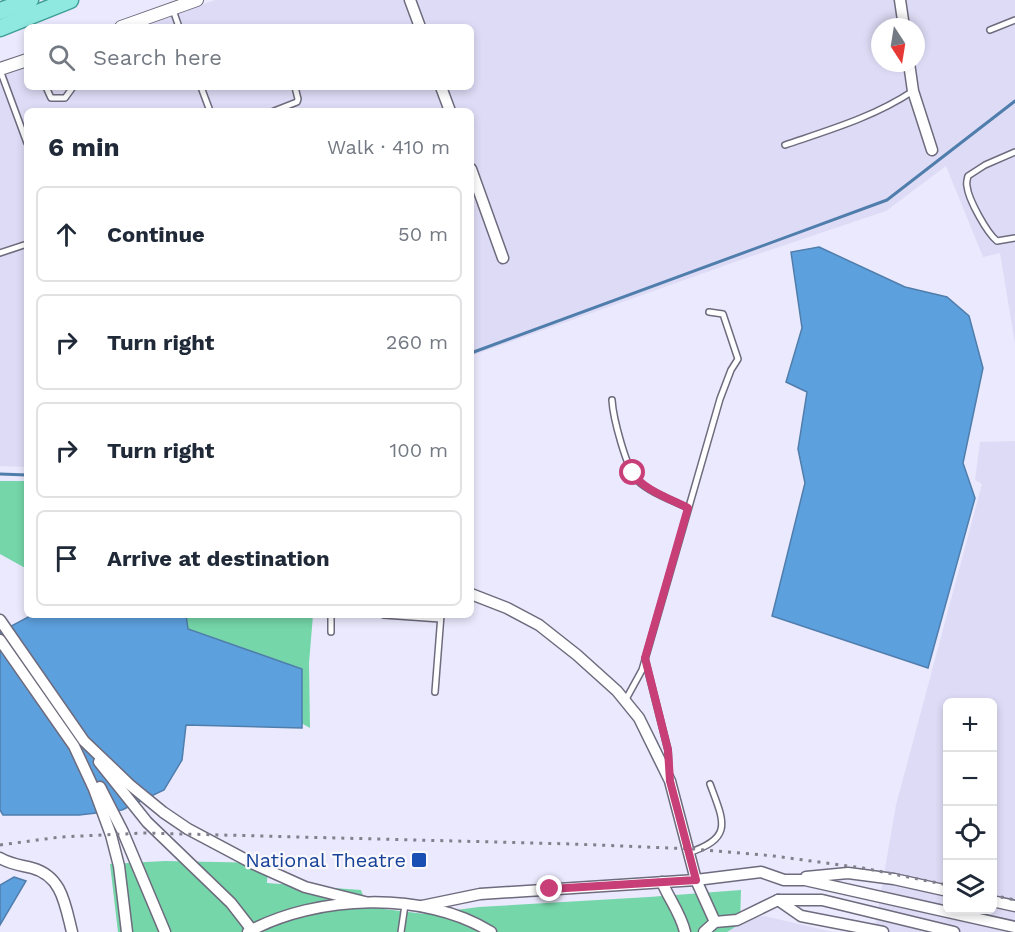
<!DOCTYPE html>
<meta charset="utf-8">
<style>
body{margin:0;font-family:"Work Sans",sans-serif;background:#f6f6f7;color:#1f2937}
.controls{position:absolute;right:18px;bottom:18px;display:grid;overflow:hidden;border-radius:9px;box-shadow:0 3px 9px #0003}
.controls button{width:54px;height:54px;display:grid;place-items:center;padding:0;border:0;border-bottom:2px solid #e0e1e3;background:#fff;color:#1f2937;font:30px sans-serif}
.compass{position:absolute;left:871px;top:18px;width:54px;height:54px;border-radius:50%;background:#fff;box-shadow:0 3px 9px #0003;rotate:168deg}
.stop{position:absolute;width:18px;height:18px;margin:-14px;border:4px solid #c83e77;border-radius:50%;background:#fff}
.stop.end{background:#c83e77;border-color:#fff;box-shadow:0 2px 6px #0008}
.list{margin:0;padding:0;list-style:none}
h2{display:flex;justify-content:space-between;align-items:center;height:78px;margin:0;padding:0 24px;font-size:26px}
h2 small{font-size:20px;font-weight:400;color:#747a83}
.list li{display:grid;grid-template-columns:39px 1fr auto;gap:18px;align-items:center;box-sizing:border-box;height:96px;margin:0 12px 12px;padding:0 12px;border:2px solid #e0e1e3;border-radius:9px}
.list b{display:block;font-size:22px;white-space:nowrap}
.list em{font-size:20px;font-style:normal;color:#747a83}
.icon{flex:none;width:33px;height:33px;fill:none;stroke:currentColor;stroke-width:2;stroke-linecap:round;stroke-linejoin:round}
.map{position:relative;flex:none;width:1015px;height:932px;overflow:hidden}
.search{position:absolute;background:#fff;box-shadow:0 3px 9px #0003;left:24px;top:24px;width:450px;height:66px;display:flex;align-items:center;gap:15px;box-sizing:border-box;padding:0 21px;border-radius:9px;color:#747a83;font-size:22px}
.panel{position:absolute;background:#fff;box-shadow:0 3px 9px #0003;left:24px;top:108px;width:450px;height:510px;border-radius:9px}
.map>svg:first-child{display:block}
</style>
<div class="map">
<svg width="1015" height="932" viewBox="0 0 1015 932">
<rect width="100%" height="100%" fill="#ebe9fd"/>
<!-- built -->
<g fill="#dedbf6" fill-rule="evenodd">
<path d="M 215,0 L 1015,0 L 1015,344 L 1000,253 L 983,257 L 946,166 L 886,211 L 746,258 L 471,356 L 471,111 L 27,111 L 27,467 L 0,466 L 0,75 L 27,66 L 27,87 L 471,87 L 471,27 L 140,27 ZM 880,27 L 916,27 L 916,63 L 880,63 Z"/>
<path d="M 1015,441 L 1015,932 L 874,932 L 896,805 L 982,484 L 975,480 L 980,442 ZM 948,702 L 992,702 L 992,910 L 948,910 Z"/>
<path d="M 764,916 L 833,932 L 717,932 L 736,920 Z"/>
</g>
<!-- green -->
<g fill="#75d6a9">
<path d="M 0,481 L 27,481 L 27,569 L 0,554 Z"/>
<path d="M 108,615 L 215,615 L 217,617 L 226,615 L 313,615 L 309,663 L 310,728 Z"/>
<path d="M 165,861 L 268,863 L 267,883 L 361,890 L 367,907 L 425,914 L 479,907 L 649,897 L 741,890 L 740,924 L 727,932 L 118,932 L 110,864 Z"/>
</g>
<!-- water -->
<g fill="#5da0de" stroke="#507eac" stroke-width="1.5">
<path d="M 819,247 L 905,287 L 947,297 L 969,316 L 983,368 L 963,463 L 975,498 L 928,668 L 772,616 L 805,483 L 798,449 L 807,392 L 786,382 L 802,328 L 791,252 Z"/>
<path d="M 32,615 L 186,615 L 188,629 L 302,669 L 302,728 L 186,725 L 182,760 L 164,790 L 122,810 L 79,815 L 3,815 L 0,810 L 0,632 Z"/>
<path d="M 14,877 L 26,881 L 0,925 L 0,885 Z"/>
</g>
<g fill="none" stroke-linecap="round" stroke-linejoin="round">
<!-- stream -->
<g stroke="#507eac" stroke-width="3">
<path d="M 471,353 L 887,200 L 1015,101"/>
<path d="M 0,474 L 27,475"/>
</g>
<defs>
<g id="service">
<path d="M 173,10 L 179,27"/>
<path d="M 990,30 L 1015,20"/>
<path d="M 0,70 L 27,143"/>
<path d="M 46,87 L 51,98 L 65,98 L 73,87"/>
<path d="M 201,87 L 210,111"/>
<path d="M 274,111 L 297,102 L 298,99 L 295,87"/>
<path d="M 785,145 C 829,130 874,117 913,91"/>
<path d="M 1015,152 L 985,165 L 968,176 C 967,180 966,183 967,186 C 968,199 987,233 997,241 L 1015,238"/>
<path d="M 0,253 L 27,244"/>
<path d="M 612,400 C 613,417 626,469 638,481 C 651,493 672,500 688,508"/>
<path d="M 384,615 L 440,619"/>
<path d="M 331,632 L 331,615"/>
<path d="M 645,659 L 668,750 L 669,773"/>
<path d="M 435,692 L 441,615"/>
<path d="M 625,701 L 642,670 L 720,399 L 731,370 L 738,359 L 723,314 L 709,312"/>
<path d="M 688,853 C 734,838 724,822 710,784"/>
<path d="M 401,932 L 405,905"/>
</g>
<g id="minor">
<path d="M 410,0 L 420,27"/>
<path d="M 900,0 L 904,27"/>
<path d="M 909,63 L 913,91 L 932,150"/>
<path d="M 441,87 L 450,111"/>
<path d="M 471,169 L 503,258"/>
<path d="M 471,594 L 507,608 L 539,625 L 577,655 L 617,691 L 639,718 L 670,781 L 696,880 L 715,922"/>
<path d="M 0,620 L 84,741 L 130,785 L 163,812 L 188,829 L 254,864 L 305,887 L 365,902"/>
<path d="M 0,640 L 74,746 L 94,789 L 111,835 L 119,866 L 127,932"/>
<path d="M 99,762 L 147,822 L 231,903 L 252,930"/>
<path d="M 100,787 L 123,832 L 165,932"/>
<path d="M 0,858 C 10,864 20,865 32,868 C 62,876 65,904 72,932"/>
<path d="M 806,877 L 848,873 L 894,879 L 948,891"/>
<path d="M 662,882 C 669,899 681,914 685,932"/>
<path d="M 778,900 L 801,916 L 883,932"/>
<path d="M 992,901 L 1015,906"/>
<path d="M 422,906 L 480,894 L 696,880 L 761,872 L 784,880 L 805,880 L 1015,927"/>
<path d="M 248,932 C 316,895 424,890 491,932"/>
<path d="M 704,932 L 715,922 L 737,920 L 778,900 L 822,900 L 954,932"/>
</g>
<g id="tertiary">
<path d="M 121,27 L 197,0"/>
<path d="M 0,69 L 27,60"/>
</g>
<g id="primary">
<path d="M 0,11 L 30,0"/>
<path d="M 0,28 L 70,0"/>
</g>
</defs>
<!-- service casing -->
<use href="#service" stroke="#6d6b7d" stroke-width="8"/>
<!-- minor casing -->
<use href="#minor" stroke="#6d6b7d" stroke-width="13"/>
<!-- tertiary casing -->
<use href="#tertiary" stroke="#6d6b7d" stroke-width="14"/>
<!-- primary casing -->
<use href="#primary" stroke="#3d9f98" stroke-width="19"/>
<!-- service -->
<use href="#service" stroke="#fff" stroke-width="5"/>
<!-- minor -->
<use href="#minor" stroke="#fff" stroke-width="10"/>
<!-- tertiary -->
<use href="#tertiary" stroke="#fff" stroke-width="12"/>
<!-- primary -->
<use href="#primary" stroke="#8fe9e1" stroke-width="16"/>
<!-- rail -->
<g stroke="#82808d" stroke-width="3" stroke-dasharray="3 6" stroke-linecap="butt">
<path d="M 0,845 L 60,837 L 144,833 L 572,844 L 694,849 L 774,856 L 863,868 L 948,885"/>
<path d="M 992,895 L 1015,900"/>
</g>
</g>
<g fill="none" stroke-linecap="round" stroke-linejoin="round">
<!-- route -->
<path stroke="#c83e77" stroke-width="8" d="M 550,889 L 696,880 L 670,781 L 668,750 L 645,658 L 688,508 C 673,500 641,489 633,473"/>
</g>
<!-- markers -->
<rect fill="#1a4fb4" stroke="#f9f8fc" stroke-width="2" x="411" y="852" width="16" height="16" rx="3"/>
<g text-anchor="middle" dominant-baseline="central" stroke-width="4.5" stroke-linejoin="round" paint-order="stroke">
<!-- transit labels -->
<g font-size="20" fill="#164399" stroke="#f9f8fc" text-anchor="end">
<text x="406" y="860">National Theatre</text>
</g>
</g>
</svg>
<div class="controls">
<button>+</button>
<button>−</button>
<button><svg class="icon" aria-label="locate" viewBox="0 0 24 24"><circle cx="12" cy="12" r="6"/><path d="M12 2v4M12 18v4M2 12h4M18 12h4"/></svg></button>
<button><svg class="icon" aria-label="layers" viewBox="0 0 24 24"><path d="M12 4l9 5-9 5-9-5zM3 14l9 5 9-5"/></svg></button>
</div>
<svg class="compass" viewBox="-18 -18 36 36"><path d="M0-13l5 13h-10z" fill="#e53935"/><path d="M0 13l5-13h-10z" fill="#747a83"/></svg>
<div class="stop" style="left:633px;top:473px"></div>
<div class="stop end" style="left:550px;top:889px"></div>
<div class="search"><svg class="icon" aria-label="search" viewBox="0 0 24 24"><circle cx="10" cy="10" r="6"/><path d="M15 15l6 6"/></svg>Search here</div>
<section class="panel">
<h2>6 min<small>Walk · 410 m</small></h2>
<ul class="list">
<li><svg class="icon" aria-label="ahead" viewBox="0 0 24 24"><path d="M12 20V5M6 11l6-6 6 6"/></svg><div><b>Continue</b></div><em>50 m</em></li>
<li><svg class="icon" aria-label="right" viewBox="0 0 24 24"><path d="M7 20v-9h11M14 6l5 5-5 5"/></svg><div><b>Turn right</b></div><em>260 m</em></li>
<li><svg class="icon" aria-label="right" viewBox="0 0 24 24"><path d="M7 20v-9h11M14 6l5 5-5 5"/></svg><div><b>Turn right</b></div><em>100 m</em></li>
<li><svg class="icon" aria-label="arrive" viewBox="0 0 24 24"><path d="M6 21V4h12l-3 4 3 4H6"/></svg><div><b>Arrive at destination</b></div></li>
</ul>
</section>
</div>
